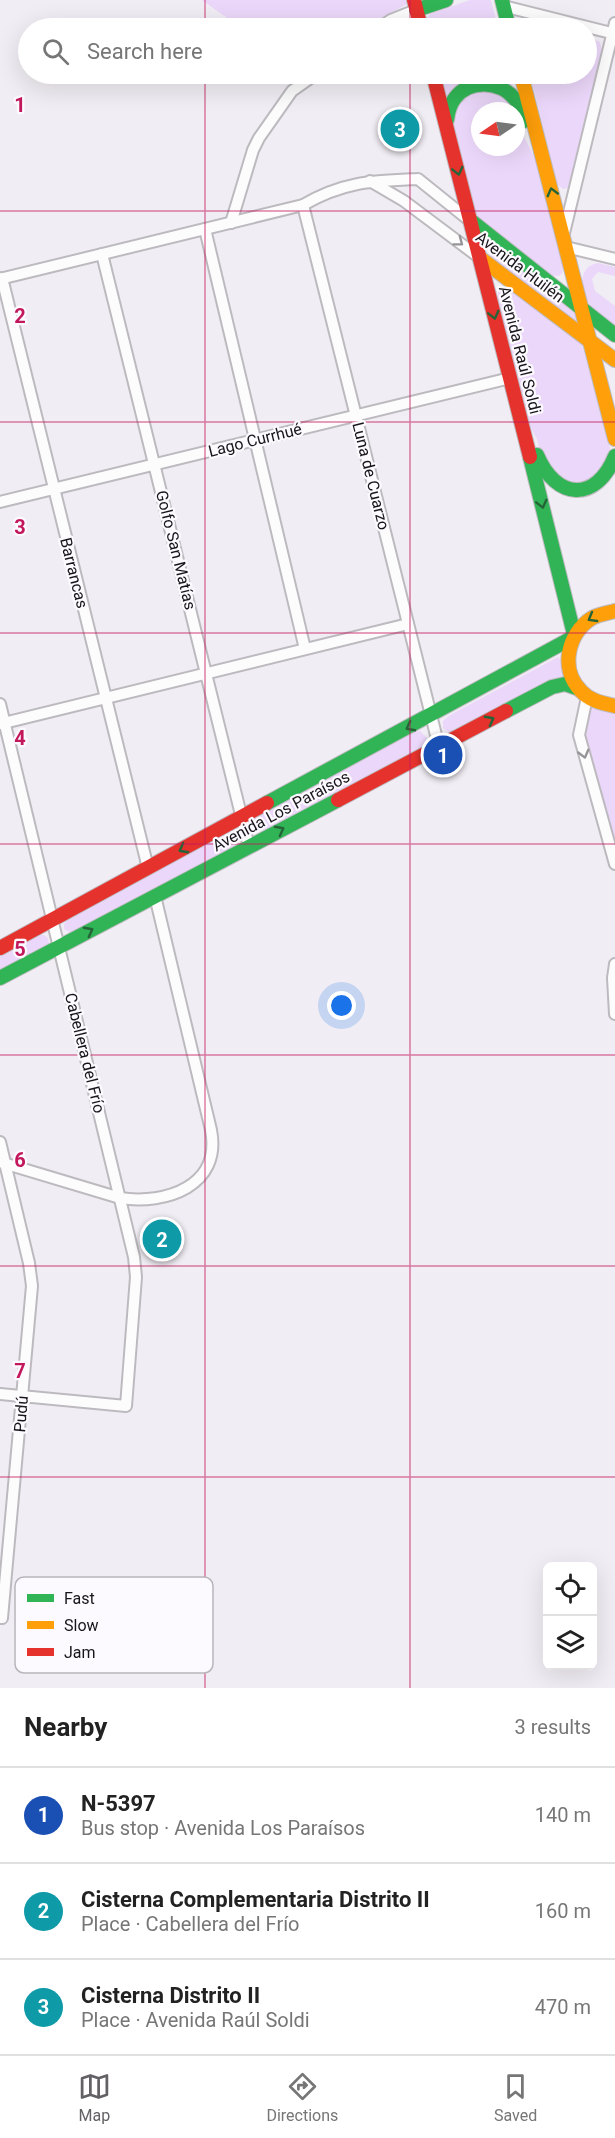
<!DOCTYPE html>
<meta charset="utf-8">
<style>
body{margin:0;font-family:Roboto,sans-serif;background:#f6f6f6;color:#222}
.controls{position:absolute;right:18px;bottom:18px;display:grid;overflow:hidden;border-radius:9px;box-shadow:0 6px 24px #0002}
.controls button{width:54px;height:54px;display:grid;place-items:center;padding:0;border:0;border-bottom:2px solid #e0e0e0;background:#fff;color:#222;font:30px sans-serif}
.compass{position:absolute;left:471px;top:102px;width:54px;height:54px;border-radius:50%;background:#fff;box-shadow:0 6px 24px #0002;rotate:257deg}
.you{position:absolute;left:342px;top:1006px;width:21px;height:21px;margin:-15px;border:4px solid #fff;border-radius:50%;background:#1a73e8;box-shadow:0 0 0 9px #1a73e833}
.badge{display:grid;place-items:center;width:39px;height:39px;border-radius:50%;background:#646166;color:#fff;font-size:20px;font-weight:700}
.pin{position:absolute;translate:-50% -50%;border:3px solid #fff;box-shadow:0 2px 6px #0006}
.list{margin:0;padding:0;list-style:none}
h2{display:flex;justify-content:space-between;align-items:center;height:78px;margin:0;padding:0 24px;font-size:26px}
h2 small{font-size:20px;font-weight:400;color:#767676}
.list li{display:grid;grid-template-columns:39px 1fr auto;gap:18px;align-items:center;box-sizing:border-box;height:96px;padding:0 24px;border-top:2px solid #e0e0e0}
.list b{display:block;font-size:22px;white-space:nowrap}
.list p{margin:0;font-size:20px;white-space:nowrap;color:#767676}
.list em{font-size:20px;font-style:normal;color:#767676}
.icon{flex:none;width:33px;height:33px;fill:none;stroke:currentColor;stroke-width:2;stroke-linecap:round;stroke-linejoin:round}
.map{position:relative;flex:none;width:615px;height:1688px;overflow:hidden}
.search{position:absolute;background:#fff;box-shadow:0 6px 24px #0002;left:18px;right:18px;top:18px;height:66px;display:flex;align-items:center;gap:15px;box-sizing:border-box;padding:0 21px;border-radius:33px;color:#767676;font-size:22px}
.sheet{height:366px;background:#fff}
nav{display:flex;justify-content:space-around;align-items:center;box-sizing:border-box;height:84px;border-top:2px solid #e0e0e0;background:#fff;font-size:16px;color:#767676}
nav a{display:grid;justify-items:center;gap:3px}
nav .on{color:#646166}
.map>svg:first-child{display:block}
</style>
<div class="map">
<svg width="615" height="1688" viewBox="0 0 615 1688">
<rect width="100%" height="100%" fill="#f1edf4"/>
<!-- green -->
<g fill="#ebd7f9" fill-rule="evenodd">
<path d="M 202,0 L 406,0 L 407,4 L 363,28 L 241,28 Z"/>
<path d="M 470,0 L 491,0 L 498,28 L 429,28 L 427,18 L 430,14 Z"/>
<path d="M 587,37 L 600,42 L 602,52 L 571,184 L 568,188 L 563,189 L 557,184 L 530,74 L 586,74 Z"/>
<path d="M 440,74 L 509,74 L 514,93 L 502,85 L 447,101 Z"/>
<path d="M 491,88 L 517,109 L 525,139 L 535,158 L 563,267 L 562,274 L 558,276 L 550,275 L 476,217 L 452,119 L 461,96 ZM 480,111 L 516,111 L 516,147 L 480,147 Z"/>
<path d="M 493,248 L 496,249 L 578,313 L 577,320 L 573,320 L 490,256 L 489,251 Z"/>
<path d="M 598,263 L 615,267 L 615,276 L 598,272 L 592,279 L 595,291 L 615,306 L 615,328 C 608,322 599,316 593,309 C 581,295 575,267 598,263 Z"/>
<path d="M 505,287 L 509,288 L 582,344 L 611,452 L 600,479 L 564,485 L 542,458 L 537,439 L 528,423 L 497,299 L 499,290 Z"/>
<path d="M 558,657 L 561,660 L 566,677 L 451,733 L 443,728 L 443,721 L 450,715 Z"/>
<path d="M 587,697 L 615,701 L 615,864 L 581,725 Z"/>
<path d="M 420,731 L 427,738 L 426,743 L 422,747 L 264,830 L 257,831 C 252,827 251,823 255,818 L 414,732 Z"/>
<path d="M 229,832 C 237,832 240,839 236,845 L 72,933 L 64,929 L 64,924 L 68,919 Z"/>
<path d="M 40,935 L 44,935 L 48,938 L 49,945 L 0,971 L 0,956 Z"/>
</g>
<!-- building -->
<g fill="#d6d3d8">
<circle cx="400" cy="128" r="10"/>
<circle cx="162" cy="1238" r="10"/>
</g>
<g fill="none" stroke-linecap="round" stroke-linejoin="round">
<defs>
<g id="street">
<path d="M 503,6 L 615,34"/>
<path d="M 379,28 L 391,20 L 416,10"/>
<path d="M 370,181 L 404,201 L 480,258"/>
<path d="M 303,205 L 439,747"/>
<path d="M 231,223 L 253,150 L 259,138 L 292,91 L 316,74"/>
<path d="M 205,229 L 305,649"/>
<path d="M 564,233 L 615,23"/>
<path d="M 566,247 L 615,259"/>
<path d="M 102,254 L 249,847"/>
<path d="M 2,278 L 148,868"/>
<path d="M 0,279 L 303,205 C 344,181 373,181 418,179 L 469,220"/>
<path d="M 0,502 L 510,378"/>
<path d="M 587,697 L 579,735 L 615,864"/>
<path d="M 0,704 L 134,1257 L 136,1277 L 126,1406 L 0,1394"/>
<path d="M 0,724 L 408,624"/>
<path d="M 615,964 L 613,978 L 615,1014"/>
<path d="M 0,1142 L 29,1263 L 32,1286 L 2,1618 L 0,1618"/>
<path d="M 0,1162 L 120,1198 C 166,1205 222,1186 211,1130 L 155,896"/>
</g>
<g id="fast">
<path d="M 502,0 L 509,28"/>
<path d="M 416,10 L 446,0"/>
<path d="M 447,120 C 448,112 450,104 455,98 C 470,79 500,81 515,99 C 520,105 522,113 524,121"/>
<path d="M 470,220 L 615,335"/>
<path d="M 537,455 C 556,500 596,503 615,456"/>
<path d="M 530,457 L 574,634"/>
<path d="M 506,711 L 552,687 L 565,684 L 579,689"/>
<path d="M 267,803 L 572,638"/>
<path d="M 0,978 L 338,800"/>
</g>
<g id="slow">
<path d="M 521,74 L 615,439"/>
<path d="M 480,258 L 615,360"/>
<path d="M 615,611 C 608,613 599,614 592,618 C 568,633 559,669 581,691 C 590,701 602,703 615,706"/>
</g>
<g id="jam">
<path d="M 414,0 L 421,28"/>
<path d="M 433,74 L 530,457"/>
<path d="M 338,800 L 506,711"/>
<path d="M 0,948 L 267,803"/>
</g>
</defs>
<!-- street casing -->
<use href="#street" stroke="#bdbabf" stroke-width="14"/>
<!-- fast casing -->
<use href="#fast" stroke="#bdbabf" stroke-width="16"/>
<!-- slow casing -->
<use href="#slow" stroke="#bdbabf" stroke-width="16"/>
<!-- jam casing -->
<use href="#jam" stroke="#bdbabf" stroke-width="16"/>
<!-- street -->
<use href="#street" stroke="#fdfcfd" stroke-width="10"/>
<!-- fast -->
<use href="#fast" stroke="#30b455" stroke-width="14"/>
<!-- slow -->
<use href="#slow" stroke="#ff9f0a" stroke-width="14"/>
<!-- jam -->
<use href="#jam" stroke="#e5322d" stroke-width="14"/>
</g>
<!-- one-way arrows -->
<defs><path id="oneway-chevron" d="M-2-3.5L2.5 0L-2 3.5" fill="none" stroke-width="1.6" stroke-linecap="round" stroke-linejoin="round" transform="scale(1.5)"/></defs>
<g stroke="#246437">
<use href="#oneway-chevron" transform="translate(458 171) rotate(76)"/>
<use href="#oneway-chevron" transform="translate(552 192) rotate(-105)"/>
<use href="#oneway-chevron" transform="translate(494 315) rotate(76)"/>
<use href="#oneway-chevron" transform="translate(542 504) rotate(76)"/>
<use href="#oneway-chevron" transform="translate(592 618) rotate(150)"/>
<use href="#oneway-chevron" transform="translate(490 720) rotate(-28)"/>
<use href="#oneway-chevron" transform="translate(410 727) rotate(152)"/>
<use href="#oneway-chevron" transform="translate(280 830) rotate(-28)"/>
<use href="#oneway-chevron" transform="translate(183 849) rotate(152)"/>
<use href="#oneway-chevron" transform="translate(89 931) rotate(-28)"/>
</g>
<g stroke="#969496">
<use href="#oneway-chevron" transform="translate(459 242) rotate(37)"/>
<use href="#oneway-chevron" transform="translate(584 754) rotate(75)"/>
</g>
<!-- grid -->
<path fill="none" stroke="#c2185b" stroke-width="1.5" stroke-opacity="0.55" d="M 205,0 L 205,28M 410,0 L 410,28M 205,74 L 205,1688M 410,74 L 410,1688M 0,211 L 615,211M 0,422 L 615,422M 0,633 L 615,633M 0,844 L 615,844M 0,1055 L 615,1055M 0,1266 L 615,1266M 0,1477 L 615,1477"/>
<g text-anchor="middle" dominant-baseline="central" stroke-width="4.5" stroke-linejoin="round" paint-order="stroke">
<!-- street labels -->
<g font-size="16" fill="#181519" stroke="#fcf9ff">
<text transform="translate(520 267) rotate(37)">Avenida Huilén</text>
<text transform="translate(520 350) rotate(76)">Avenida Raúl Soldi</text>
<text transform="translate(255 440) rotate(-14)">Lago Currhué</text>
<text transform="translate(371 476) rotate(76)">Luna de Cuarzo</text>
<text transform="translate(176 550) rotate(76)">Golfo San Matías</text>
<text transform="translate(74 573) rotate(76)">Barrancas</text>
<text transform="translate(281 811) rotate(-28)">Avenida Los Paraísos</text>
<text transform="translate(85 1053) rotate(76)">Cabellera del Frío</text>
<text transform="translate(21 1414) rotate(-85)">Pudú</text>
</g>
</g>
<!-- legend -->
<rect x="15" y="1577" width="198" height="96" rx="9" fill="#fcf9ff" stroke="#b8b5ba" stroke-width="1.5"/>
<rect x="27" y="1594" width="27" height="8" fill="#30b455"/>
<rect x="27" y="1621" width="27" height="8" fill="#ff9f0a"/>
<rect x="27" y="1648" width="27" height="8" fill="#e5322d"/>
<g font-size="16" fill="#181519">
<text x="64" y="1604">Fast</text>
<text x="64" y="1631">Slow</text>
<text x="64" y="1658">Jam</text>
</g>
<g font-size="20" text-anchor="middle" font-weight="bold" fill="#c2185b" stroke="#fcf9ff" stroke-width="4.5" stroke-linejoin="round" paint-order="stroke">
<text x="20" y="112">1</text>
<text x="20" y="323">2</text>
<text x="20" y="534">3</text>
<text x="20" y="745">4</text>
<text x="20" y="956">5</text>
<text x="20" y="1167">6</text>
<text x="20" y="1378">7</text>
</g>
</svg>
<div class="controls">
<button><svg class="icon" aria-label="locate" viewBox="0 0 24 24"><circle cx="12" cy="12" r="6"/><path d="M12 2v4M12 18v4M2 12h4M18 12h4"/></svg></button>
<button><svg class="icon" aria-label="layers" viewBox="0 0 24 24"><path d="M12 4l9 5-9 5-9-5zM3 14l9 5 9-5"/></svg></button>
</div>
<svg class="compass" viewBox="-18 -18 36 36"><path d="M0-13l5 13h-10z" fill="#e53935"/><path d="M0 13l5-13h-10z" fill="#767676"/></svg>
<div class="you"></div>
<div class="pin badge" style="left:443px;top:755px;background:#1a4fb4">1</div>
<div class="pin badge" style="left:162px;top:1239px;background:#0f9aa8">2</div>
<div class="pin badge" style="left:400px;top:129px;background:#0f9aa8">3</div>
<div class="search"><svg class="icon" aria-label="search" viewBox="0 0 24 24"><circle cx="10" cy="10" r="6"/><path d="M15 15l6 6"/></svg>Search here</div>
</div>
<section class="sheet">
<h2>Nearby<small>3 results</small></h2>
<ul class="list">
<li><span class="badge" style="background:#1a4fb4">1</span><div><b>N-5397</b><p>Bus stop · Avenida Los Paraísos</p></div><em>140 m</em></li>
<li><span class="badge" style="background:#0f9aa8">2</span><div><b>Cisterna Complementaria Distrito II</b><p>Place · Cabellera del Frío</p></div><em>160 m</em></li>
<li><span class="badge" style="background:#0f9aa8">3</span><div><b>Cisterna Distrito II</b><p>Place · Avenida Raúl Soldi</p></div><em>470 m</em></li>
</ul>
</section>
<nav>
<a class="on"><svg class="icon" aria-label="map" viewBox="0 0 24 24"><path d="M3 6l6-2 6 2 6-2v14l-6 2-6-2-6 2zM9 4v14M15 6v14"/></svg>Map</a>
<a><svg class="icon" aria-label="directions" viewBox="0 0 24 24"><path d="M12 3l9 9-9 9-9-9zM9 14v-3h6M13 9l2 2-2 2"/></svg>Directions</a>
<a><svg class="icon" aria-label="saved" viewBox="0 0 24 24"><path d="M7 4h10v16l-5-4-5 4z"/></svg>Saved</a>
</nav>
